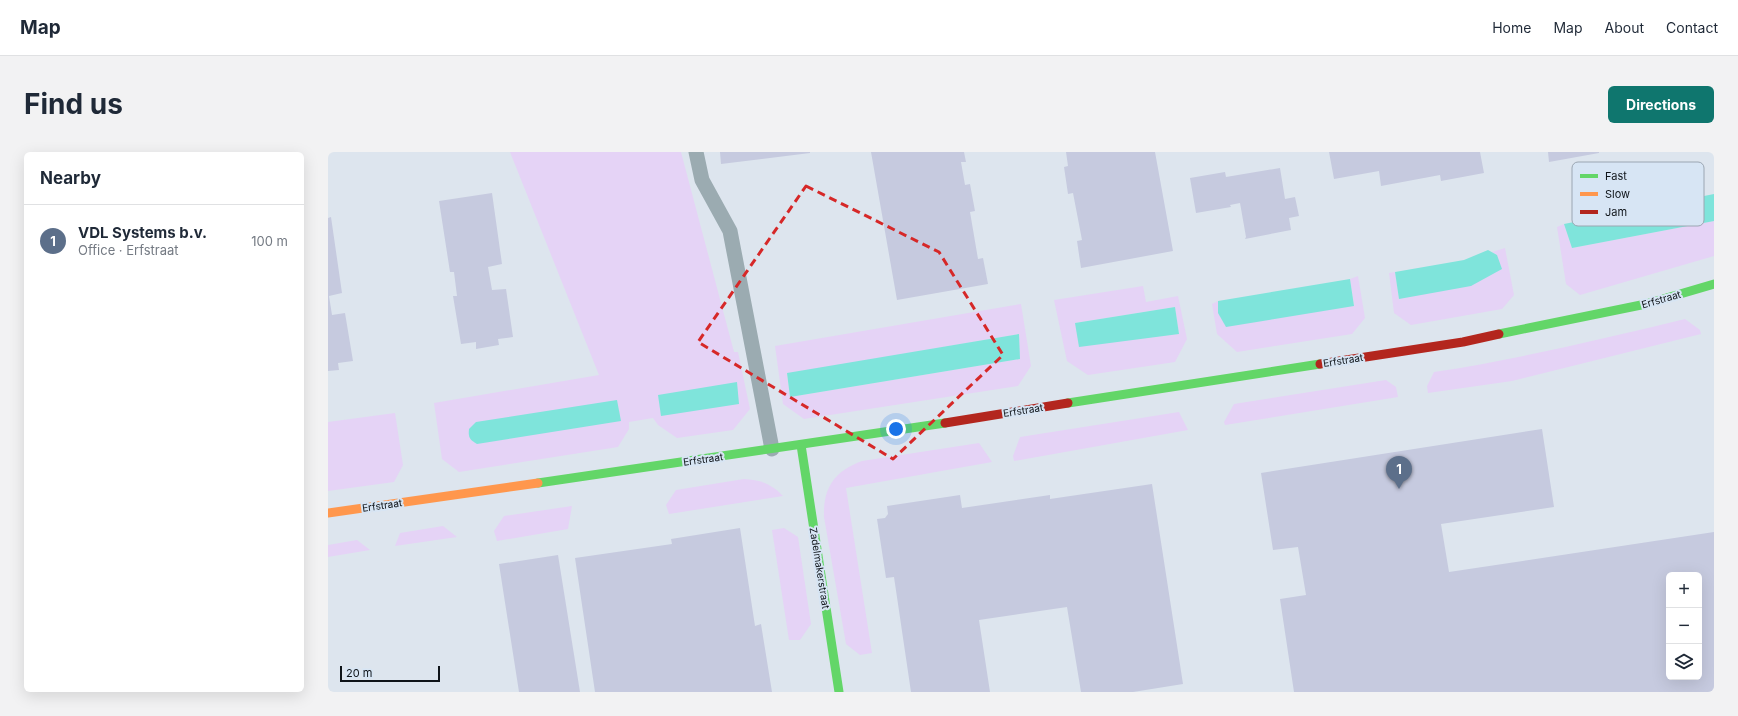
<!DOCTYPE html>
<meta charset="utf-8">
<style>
body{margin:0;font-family:Inter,sans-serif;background:#f2f2f3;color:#1f2937}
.controls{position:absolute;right:12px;bottom:12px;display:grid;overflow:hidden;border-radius:6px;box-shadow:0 4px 16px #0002}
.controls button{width:36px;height:36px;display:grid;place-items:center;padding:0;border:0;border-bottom:1px solid #e0e1e3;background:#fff;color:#1f2937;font:20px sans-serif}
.scale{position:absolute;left:12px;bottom:10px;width:100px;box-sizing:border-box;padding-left:4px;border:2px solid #0f1419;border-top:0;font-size:11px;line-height:14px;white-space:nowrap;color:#0f1419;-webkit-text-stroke:3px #d7e5f4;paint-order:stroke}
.you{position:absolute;left:568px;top:277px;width:14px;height:14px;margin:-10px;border:3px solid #fff;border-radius:50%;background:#1a73e8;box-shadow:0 0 0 6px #1a73e833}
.badge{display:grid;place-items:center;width:26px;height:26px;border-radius:50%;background:#0f766e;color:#fff;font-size:13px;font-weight:700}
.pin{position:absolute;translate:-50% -33px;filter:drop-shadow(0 1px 2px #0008)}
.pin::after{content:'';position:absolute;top:21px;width:14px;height:12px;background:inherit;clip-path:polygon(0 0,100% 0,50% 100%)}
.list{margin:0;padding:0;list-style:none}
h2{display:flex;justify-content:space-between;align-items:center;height:52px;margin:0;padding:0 16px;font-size:17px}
h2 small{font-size:13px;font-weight:400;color:#747a83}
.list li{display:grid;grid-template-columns:26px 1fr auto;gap:12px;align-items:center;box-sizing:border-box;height:72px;padding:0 16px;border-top:1px solid #e0e1e3}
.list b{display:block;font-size:15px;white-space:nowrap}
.list p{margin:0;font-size:13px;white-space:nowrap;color:#747a83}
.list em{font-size:13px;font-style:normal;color:#747a83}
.icon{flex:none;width:22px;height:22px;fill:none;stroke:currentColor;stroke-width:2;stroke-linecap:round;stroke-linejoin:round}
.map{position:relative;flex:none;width:1386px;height:540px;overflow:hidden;border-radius:6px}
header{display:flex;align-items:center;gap:24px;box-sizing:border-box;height:56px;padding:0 20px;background:#fff;border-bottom:1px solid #e0e1e3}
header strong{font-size:19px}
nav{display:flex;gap:22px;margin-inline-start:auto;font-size:14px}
.intro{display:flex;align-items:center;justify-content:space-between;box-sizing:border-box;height:96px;padding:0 24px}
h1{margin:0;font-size:28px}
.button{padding:10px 18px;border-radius:6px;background:#0f766e;color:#fff;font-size:14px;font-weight:700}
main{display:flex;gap:24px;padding:0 24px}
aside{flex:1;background:#fff;border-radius:6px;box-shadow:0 4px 16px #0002}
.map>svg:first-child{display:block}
</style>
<header>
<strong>Map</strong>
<nav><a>Home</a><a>Map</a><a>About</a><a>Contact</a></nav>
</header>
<div class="intro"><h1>Find us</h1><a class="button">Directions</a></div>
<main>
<aside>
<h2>Nearby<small></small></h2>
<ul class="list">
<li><span class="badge" style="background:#5c6f8a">1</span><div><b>VDL Systems b.v.</b><p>Office · Erfstraat</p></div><em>100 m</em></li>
</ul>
</aside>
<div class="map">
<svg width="1386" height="540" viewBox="0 0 1386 540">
<rect width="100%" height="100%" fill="#dde5ee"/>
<!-- green -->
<g fill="#e5d3f6" fill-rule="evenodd">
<path d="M 182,0 L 353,0 L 406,200 L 410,200 L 422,257 L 405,278 L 349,286 L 330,273 L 325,266 L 301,270 L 301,277 L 290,295 L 131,320 L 114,307 L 106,251 L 271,223 Z"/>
<path d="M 1386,69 L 1386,104 L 1252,143 L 1238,132 L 1229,75 L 1236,72 L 1244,96 Z"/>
<path d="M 1177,96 L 1186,143 L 1174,157 L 1083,173 L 1066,161 L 1061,121 L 1067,120 L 1071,147 L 1169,103 L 1164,100 Z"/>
<path d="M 1030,124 L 1037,166 L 1024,182 L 909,200 L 889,182 L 884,152 L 890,149 L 890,161 L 1026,153 L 1022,127 Z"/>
<path d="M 815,134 L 818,150 L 850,144 L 859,187 L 847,210 L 760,223 L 739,209 L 726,148 ZM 847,155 L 851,182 L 747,171 Z"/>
<path d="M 693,152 L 703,214 L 690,234 L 476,267 L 455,252 L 447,194 ZM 691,182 L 691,207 L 462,245 L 459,222 Z"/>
<path d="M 1357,167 L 1372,178 L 1373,182 L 1184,229 L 1100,241 L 1099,234 L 1106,220 C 1191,207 1274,187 1357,167 Z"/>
<path d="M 1058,228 L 1068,235 L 1070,245 L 897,273 L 896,270 L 906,252 Z"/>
<path d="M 851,260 L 860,278 L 686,309 L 685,304 L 692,285 Z"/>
<path d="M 67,261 L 75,313 L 66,330 L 0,339 L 0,270 Z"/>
<path d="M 651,291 L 664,310 L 518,336 L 544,501 L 532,503 L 518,492 L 496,365 C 495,335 507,319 534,309 Z"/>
<path d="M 416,327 C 433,328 443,332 455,344 L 341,362 L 338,353 L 348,338 Z"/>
<path d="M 244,354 L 240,377 L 169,389 L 166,379 L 176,364 Z"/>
<path d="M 115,374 L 129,385 L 67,394 L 72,381 Z"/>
<path d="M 456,376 L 470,385 L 483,472 L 472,488 L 461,488 L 444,378 Z"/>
<path d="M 29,388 L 42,398 L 0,405 L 0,393 Z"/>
</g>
<!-- water -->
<g fill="#7fe4db">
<path d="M 1386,42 L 1386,69 L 1244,96 L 1236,72 Z"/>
<path d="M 1160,98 L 1169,103 L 1174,117 L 1143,134 L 1071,147 L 1067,120 L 1136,108 Z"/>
<path d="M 1022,127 L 1026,154 L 898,175 L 890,161 L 890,149 Z"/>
<path d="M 847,155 L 851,182 L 751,195 L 747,171 Z"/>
<path d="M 691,182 L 692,207 L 462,245 L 459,221 Z"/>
<path d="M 409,230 L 411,252 L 333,264 L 330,243 Z"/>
<path d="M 289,248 L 293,269 L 149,292 C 142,288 140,286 141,277 L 148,270 Z"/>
</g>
<!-- building -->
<g fill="#c6cadf" fill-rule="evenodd">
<path d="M 392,0 L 482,0 L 482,1 L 393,12 Z"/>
<path d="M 543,0 L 636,0 L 638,10 L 633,10 L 637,33 L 642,32 L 647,59 L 642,60 L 650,107 L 655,106 L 660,132 L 569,148 Z"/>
<path d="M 738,0 L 827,0 L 845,99 L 753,116 L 749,89 L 754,88 L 745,41 L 740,42 L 736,15 L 740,14 Z"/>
<path d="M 1001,0 L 1152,0 L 1156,21 L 1113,29 L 1112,23 L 1053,34 L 1051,19 L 1006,27 Z"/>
<path d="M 1220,0 L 1271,0 L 1271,1 L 1221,10 Z"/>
<path d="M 952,16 L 957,47 L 967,45 L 971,64 L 961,66 L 963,78 L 917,87 L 918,85 L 912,51 L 902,53 L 903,55 L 868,61 L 862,26 L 897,20 L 898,25 Z"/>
<path d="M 164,41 L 174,112 L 160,115 L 164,138 L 178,137 L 185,185 L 170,187 L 171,193 L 148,197 L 148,190 L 133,192 L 125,144 L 129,144 L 126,120 L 122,120 L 111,49 Z"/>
<path d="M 3,65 L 14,141 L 1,144 L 4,163 L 17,161 L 25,209 L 10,211 L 11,218 L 0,219 L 0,66 Z"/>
<path d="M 1214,277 L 1226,355 L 1113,372 L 1121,420 L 1386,380 L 1386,540 L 966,540 L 952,447 L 978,443 L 970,395 L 945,398 L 933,321 ZM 1341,423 L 1371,423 L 1371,525 L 1341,525 Z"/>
<path d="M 824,332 L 855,532 L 805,540 L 753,540 L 739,455 L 651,468 L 662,540 L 583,540 L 566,425 L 558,426 L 549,367 L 557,366 L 560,362 L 559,354 L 632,343 L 634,356 L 722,343 L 722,347 Z"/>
<path d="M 412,376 L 427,474 L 433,472 L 444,540 L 267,540 L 247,406 L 344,392 L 343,387 Z"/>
<path d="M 230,403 L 252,540 L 191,540 L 171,412 Z"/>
</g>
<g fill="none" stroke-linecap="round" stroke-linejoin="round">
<!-- lane -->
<path stroke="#9babb1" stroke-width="15" d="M 368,0 L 374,28 L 402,79 L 444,297"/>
<!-- fast -->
<g stroke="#63d668" stroke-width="9">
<path d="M 1171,182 L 1318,152 L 1386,132"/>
<path d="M 740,251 L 992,212"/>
<path d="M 473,293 L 511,540"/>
<path d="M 210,331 L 617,271"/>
</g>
<!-- slow -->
<path stroke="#ff974d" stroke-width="9" d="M 0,361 L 210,331"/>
<!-- jam -->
<g stroke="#b3261e" stroke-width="9">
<path d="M 992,212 L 1135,190 L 1171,182"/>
<path d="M 617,271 L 740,251"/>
</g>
</g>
<!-- marked area -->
<path fill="none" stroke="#d62828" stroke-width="3" stroke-dasharray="8 5" stroke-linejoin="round" d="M 478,34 L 611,100 L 675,203 L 565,307 L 370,190 Z"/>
<g text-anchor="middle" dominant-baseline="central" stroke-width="4" stroke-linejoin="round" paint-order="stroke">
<!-- street labels -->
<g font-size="10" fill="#0f1419" stroke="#d7e5f4">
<text transform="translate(1333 147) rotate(-16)">Erfstraat</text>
<text transform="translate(1015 208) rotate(-9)">Erfstraat</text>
<text transform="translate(695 258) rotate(-9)">Erfstraat</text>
<text transform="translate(375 307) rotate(-8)">Erfstraat</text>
<text transform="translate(54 353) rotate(-8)">Erfstraat</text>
<text transform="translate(492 416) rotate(81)">Zadelmakerstraat</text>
</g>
</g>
<!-- legend -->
<rect x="1244" y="10" width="132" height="64" rx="6" fill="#d7e5f4" stroke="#9ba6b2" stroke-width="1"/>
<rect x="1252" y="22" width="18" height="4" fill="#63d668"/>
<rect x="1252" y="40" width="18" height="4" fill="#ff974d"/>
<rect x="1252" y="58" width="18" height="4" fill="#b3261e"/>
<g font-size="11" fill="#0f1419">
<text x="1277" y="28">Fast</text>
<text x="1277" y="46">Slow</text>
<text x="1277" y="64">Jam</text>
</g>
</svg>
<div class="controls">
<button>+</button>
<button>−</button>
<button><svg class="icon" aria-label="layers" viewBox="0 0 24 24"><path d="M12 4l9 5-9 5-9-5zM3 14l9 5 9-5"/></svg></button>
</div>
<div class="scale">20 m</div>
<div class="you"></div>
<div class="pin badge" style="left:1071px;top:337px;background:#5c6f8a">1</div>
</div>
</main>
